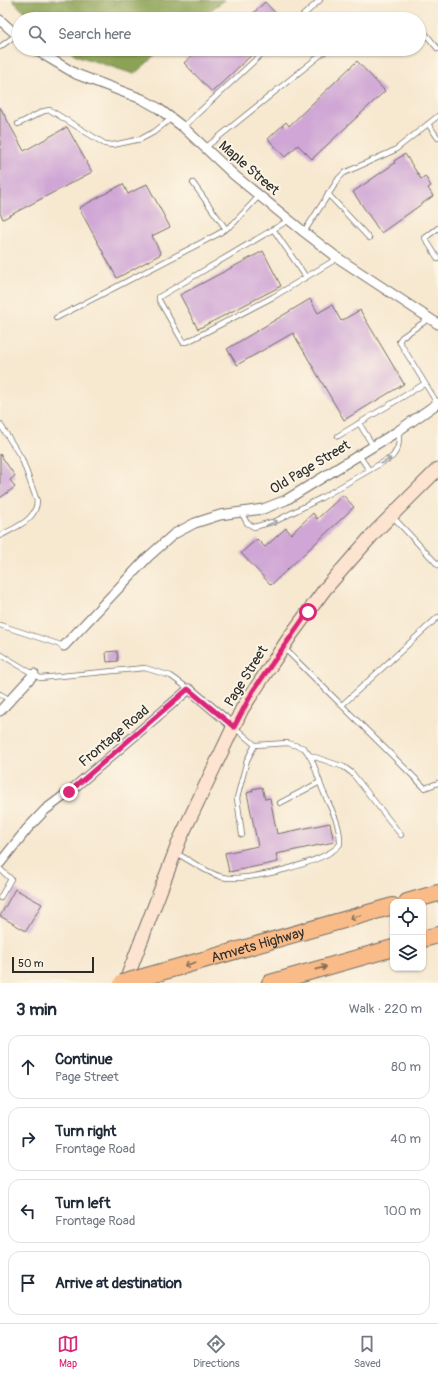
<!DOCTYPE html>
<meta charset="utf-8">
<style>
body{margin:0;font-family:Pangolin,sans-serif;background:#f2f2f3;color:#1f2937}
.controls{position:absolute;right:12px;bottom:12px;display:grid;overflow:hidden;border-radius:8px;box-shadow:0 1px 3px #0004}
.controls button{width:36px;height:36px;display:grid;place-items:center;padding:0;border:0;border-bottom:1px solid #e0e1e3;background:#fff;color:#1f2937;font:20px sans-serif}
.scale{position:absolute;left:12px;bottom:10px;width:82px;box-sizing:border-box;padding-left:4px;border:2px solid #2b2b2b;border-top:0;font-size:11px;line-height:14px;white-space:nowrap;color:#2b2b2b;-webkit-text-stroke:3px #fcf5e5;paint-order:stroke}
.stop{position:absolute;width:12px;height:12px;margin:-9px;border:3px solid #db2777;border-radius:50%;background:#fff}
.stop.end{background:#db2777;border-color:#fff;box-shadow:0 1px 4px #0008}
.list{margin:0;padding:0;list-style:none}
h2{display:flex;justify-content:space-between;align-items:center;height:52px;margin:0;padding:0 16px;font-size:17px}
h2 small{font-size:13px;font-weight:400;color:#747a83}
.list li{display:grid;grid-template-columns:26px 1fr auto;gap:12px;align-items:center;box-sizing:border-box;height:64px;margin:0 8px 8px;padding:0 8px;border:1px solid #e0e1e3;border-radius:12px}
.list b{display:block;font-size:15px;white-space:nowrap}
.list p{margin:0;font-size:13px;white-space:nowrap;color:#747a83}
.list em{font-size:13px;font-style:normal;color:#747a83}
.icon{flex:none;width:22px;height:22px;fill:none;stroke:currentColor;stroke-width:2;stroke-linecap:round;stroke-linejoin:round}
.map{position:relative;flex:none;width:438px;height:983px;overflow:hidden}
.search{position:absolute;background:#fff;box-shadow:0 1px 3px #0004;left:12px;right:12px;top:12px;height:44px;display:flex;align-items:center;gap:10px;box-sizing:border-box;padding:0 14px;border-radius:22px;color:#747a83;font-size:15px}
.sheet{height:340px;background:#fff}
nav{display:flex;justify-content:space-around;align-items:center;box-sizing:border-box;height:56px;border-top:1px solid #e0e1e3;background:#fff;font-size:11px;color:#747a83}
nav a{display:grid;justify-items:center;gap:2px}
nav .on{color:#db2777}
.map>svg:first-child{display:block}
</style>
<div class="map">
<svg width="438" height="983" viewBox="0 0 438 983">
<rect width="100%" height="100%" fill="#fcf5e5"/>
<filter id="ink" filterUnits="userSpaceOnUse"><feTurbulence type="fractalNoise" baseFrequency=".025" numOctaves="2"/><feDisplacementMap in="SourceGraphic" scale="8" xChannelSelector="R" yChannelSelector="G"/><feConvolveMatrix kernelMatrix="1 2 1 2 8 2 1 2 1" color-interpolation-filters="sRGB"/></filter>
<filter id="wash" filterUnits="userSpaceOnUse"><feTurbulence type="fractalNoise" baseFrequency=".012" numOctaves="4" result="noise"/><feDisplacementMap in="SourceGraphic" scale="16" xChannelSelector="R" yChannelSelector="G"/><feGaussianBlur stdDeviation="0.9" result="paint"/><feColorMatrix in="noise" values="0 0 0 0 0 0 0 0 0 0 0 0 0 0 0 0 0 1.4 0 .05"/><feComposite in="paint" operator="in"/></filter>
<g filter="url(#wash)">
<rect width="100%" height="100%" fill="#f7e8d0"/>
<!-- forest -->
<g fill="#8ca354" stroke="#5c6740">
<path d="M 12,0 L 225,0 L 198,19 L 31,19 Z"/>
<path d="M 68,49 L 163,49 L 134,74 L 78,56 Z"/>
</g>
<g id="blocks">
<!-- building -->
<g fill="#cfa6d5">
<path d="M 265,2 L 281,19 L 247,19 Z"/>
<path d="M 199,49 L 258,49 L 212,92 L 184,63 Z"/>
<path d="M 357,61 L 385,91 L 312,159 L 298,145 L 285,157 L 268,139 L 286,122 L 289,126 Z"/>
<path d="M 0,107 L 24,151 L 67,127 L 92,172 L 3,219 L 0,213 Z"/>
<path d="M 405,154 L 421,179 L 425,176 L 431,186 L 428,188 L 433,196 L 381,233 L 353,192 L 395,163 L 394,161 Z"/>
<path d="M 123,184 L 128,194 L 147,184 L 170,227 L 152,236 L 161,254 L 117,278 L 79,208 Z"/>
<path d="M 263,251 L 281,286 L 198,329 L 180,295 Z"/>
<path d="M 310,299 L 318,313 L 332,305 L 341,321 L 360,310 L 404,384 L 344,420 L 293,333 L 237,365 L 227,349 Z"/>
<path d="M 0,454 L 15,476 L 10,480 L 15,487 L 0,498 Z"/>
<path d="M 343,495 L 354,507 L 271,585 L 241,553 L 257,539 L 265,547 L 286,528 L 291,534 L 313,513 L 317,519 Z"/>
<path d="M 117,651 L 118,661 L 107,662 L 106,652 Z"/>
<path d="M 262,787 L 265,799 L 270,798 L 277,834 L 330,823 L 334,842 L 276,854 L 278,862 L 229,872 L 225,853 L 258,846 L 247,793 L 253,791 L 252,789 Z"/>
<path d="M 15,889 L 42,904 L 26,931 L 0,916 Z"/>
</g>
</g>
</g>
<g filter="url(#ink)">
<use href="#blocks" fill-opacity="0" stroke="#726d65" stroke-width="1"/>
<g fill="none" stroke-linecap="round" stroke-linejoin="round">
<defs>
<g id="lane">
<path d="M 299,19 L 320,0"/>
<path d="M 419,29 L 424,32 L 438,49"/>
<path d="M 0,47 L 16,35"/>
<path d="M 18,124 L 44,111 L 50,110 L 105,144 L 113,145 L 141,139 L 154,132 L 172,118"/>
<path d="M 428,124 L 438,138"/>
<path d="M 183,127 L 267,49"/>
<path d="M 205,148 L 328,49"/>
<path d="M 193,183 L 226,229"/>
<path d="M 328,194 L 369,238"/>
<path d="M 289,220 L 159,297 L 159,300 L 183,342 L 187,342 L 273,297 L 338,258"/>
<path d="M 438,228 L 425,238 L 438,259"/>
<path d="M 273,229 L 306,277"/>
<path d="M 304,232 L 339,178 L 344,173 L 395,150 L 438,116"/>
<path d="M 56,318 L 218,234 L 233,224 L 259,196"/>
<path d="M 430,318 L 402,337 L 399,341 L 437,403"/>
<path d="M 359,423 L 373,446"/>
<path d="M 0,424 L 22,459 L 37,501 C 36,521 15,527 0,536"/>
<path d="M 338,436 L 424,384"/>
<path d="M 359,455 L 369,470"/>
<path d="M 241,512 L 247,523 L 254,527 L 276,521 L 321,498 L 392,457 C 399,448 400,442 398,431"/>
<path d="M 393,517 L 438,565"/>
<path d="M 0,625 L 64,646"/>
<path d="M 284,648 L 425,788 L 438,783"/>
<path d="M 0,654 L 40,678 L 145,668 L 171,676 L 189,689"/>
<path d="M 0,694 L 10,700"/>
<path d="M 342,705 L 438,617"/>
<path d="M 309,755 L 344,767 L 352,773 L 401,835"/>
<path d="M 280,803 L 320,782"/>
<path d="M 242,835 L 237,798 L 247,760 L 255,745"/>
<path d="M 176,853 C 191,861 207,873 222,877 C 243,883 329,862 340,844 C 341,825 331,809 324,793 C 317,778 315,760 304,748 L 288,743 L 255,745 L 234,727"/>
<path d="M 0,869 L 11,879 L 0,898"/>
</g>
<g id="street">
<path d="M 0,20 L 19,37"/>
<path d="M 34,49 L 76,74 L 142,99 L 158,108 L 183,127 L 234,175 L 304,232 L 338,258 L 438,324"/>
<path d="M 64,646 L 148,557 L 174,534 L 195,523 L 220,515 L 263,509 L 286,500 L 398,431 L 438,403"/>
<path d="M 0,711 L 34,674"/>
<path d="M 0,863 L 27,829 L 45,810 L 69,792 L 189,689 L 234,727"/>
</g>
<path id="secondary" d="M 125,983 L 180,839 L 242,709 L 291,635 L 325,589 L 375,532 L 438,469"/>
<g id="highway">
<path d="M 407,902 L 438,893"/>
<path d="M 423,939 L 438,935"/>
<path id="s1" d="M 168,970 L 393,906"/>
<path d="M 270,983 L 393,948"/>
</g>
</defs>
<!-- lane casing -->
<use href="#lane" stroke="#726d65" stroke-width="6"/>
<!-- street casing -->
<use href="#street" stroke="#726d65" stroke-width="11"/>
<!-- secondary casing -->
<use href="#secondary" stroke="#726d65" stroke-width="15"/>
<!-- highway casing -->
<use href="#highway" stroke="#726d65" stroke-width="18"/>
<!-- lane -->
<use href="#lane" stroke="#fff" stroke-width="4.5"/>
<!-- street -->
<use href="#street" stroke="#fff" stroke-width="9"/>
<!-- secondary -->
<use href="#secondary" stroke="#fde4d0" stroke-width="13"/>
<!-- highway -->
<use href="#highway" stroke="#f9bc89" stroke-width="16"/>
<defs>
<path id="highway-bridge" d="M 122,983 L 168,970"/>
</defs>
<!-- highway-bridge casing -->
<use href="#highway-bridge" stroke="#726d65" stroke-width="18" stroke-linecap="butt"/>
<!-- highway-bridge -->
<use href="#highway-bridge" stroke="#f9bc89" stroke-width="16"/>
</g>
<!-- one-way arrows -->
<defs><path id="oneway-shaft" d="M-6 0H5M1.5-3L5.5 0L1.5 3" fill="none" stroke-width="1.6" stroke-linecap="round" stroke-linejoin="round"/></defs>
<g stroke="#a0a0a0">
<use href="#oneway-shaft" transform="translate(386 461) rotate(-30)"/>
<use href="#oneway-shaft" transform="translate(272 523) rotate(-21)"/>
</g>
<g stroke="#886c55">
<use href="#oneway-shaft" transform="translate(355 917) rotate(164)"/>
<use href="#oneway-shaft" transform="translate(190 964) rotate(164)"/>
<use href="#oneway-shaft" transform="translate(321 968) rotate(-16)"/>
</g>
</g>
<g fill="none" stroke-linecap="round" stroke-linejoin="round" filter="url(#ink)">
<!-- route -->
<path stroke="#db2777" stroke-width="5" d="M 69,792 L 188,689 L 234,727 L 253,691 L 308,612"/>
</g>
<g text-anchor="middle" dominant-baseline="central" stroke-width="4" stroke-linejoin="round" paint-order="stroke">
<!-- street labels -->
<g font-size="14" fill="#2b2b2b" stroke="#fcf5e5">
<text transform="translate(249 168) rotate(41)">Maple Street</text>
<text transform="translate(310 467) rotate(-31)">Old Page Street</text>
<text transform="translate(246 676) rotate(-58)">Page Street</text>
<text transform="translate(114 736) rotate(-40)">Frontage Road</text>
<text stroke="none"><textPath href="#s1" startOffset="93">Amvets Highway</textPath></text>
</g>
</g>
</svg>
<div class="controls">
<button><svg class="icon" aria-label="locate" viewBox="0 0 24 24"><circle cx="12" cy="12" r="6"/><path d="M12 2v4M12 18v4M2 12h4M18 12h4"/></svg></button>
<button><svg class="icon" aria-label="layers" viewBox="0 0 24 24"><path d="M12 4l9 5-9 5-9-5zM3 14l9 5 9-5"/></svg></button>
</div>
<div class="scale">50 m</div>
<div class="stop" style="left:308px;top:612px"></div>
<div class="stop end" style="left:69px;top:792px"></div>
<div class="search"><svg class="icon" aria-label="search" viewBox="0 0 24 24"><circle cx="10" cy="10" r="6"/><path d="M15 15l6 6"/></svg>Search here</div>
</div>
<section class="sheet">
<h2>3 min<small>Walk · 220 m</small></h2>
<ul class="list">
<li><svg class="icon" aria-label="ahead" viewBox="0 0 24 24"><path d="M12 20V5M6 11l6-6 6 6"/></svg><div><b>Continue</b><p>Page Street</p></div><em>80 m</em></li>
<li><svg class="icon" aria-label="right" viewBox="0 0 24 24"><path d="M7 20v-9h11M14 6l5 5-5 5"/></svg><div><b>Turn right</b><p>Frontage Road</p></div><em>40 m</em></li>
<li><svg class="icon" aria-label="left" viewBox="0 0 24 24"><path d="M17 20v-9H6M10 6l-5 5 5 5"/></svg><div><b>Turn left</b><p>Frontage Road</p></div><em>100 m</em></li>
<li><svg class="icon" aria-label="arrive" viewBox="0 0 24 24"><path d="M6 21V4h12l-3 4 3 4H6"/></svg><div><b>Arrive at destination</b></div></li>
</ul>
</section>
<nav>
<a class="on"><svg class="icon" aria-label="map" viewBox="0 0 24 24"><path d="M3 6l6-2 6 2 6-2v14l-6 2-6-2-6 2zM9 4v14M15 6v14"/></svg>Map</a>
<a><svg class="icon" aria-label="directions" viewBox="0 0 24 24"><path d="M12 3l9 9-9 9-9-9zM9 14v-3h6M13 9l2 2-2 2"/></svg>Directions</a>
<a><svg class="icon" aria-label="saved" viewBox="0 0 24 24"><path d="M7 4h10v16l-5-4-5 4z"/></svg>Saved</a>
</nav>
